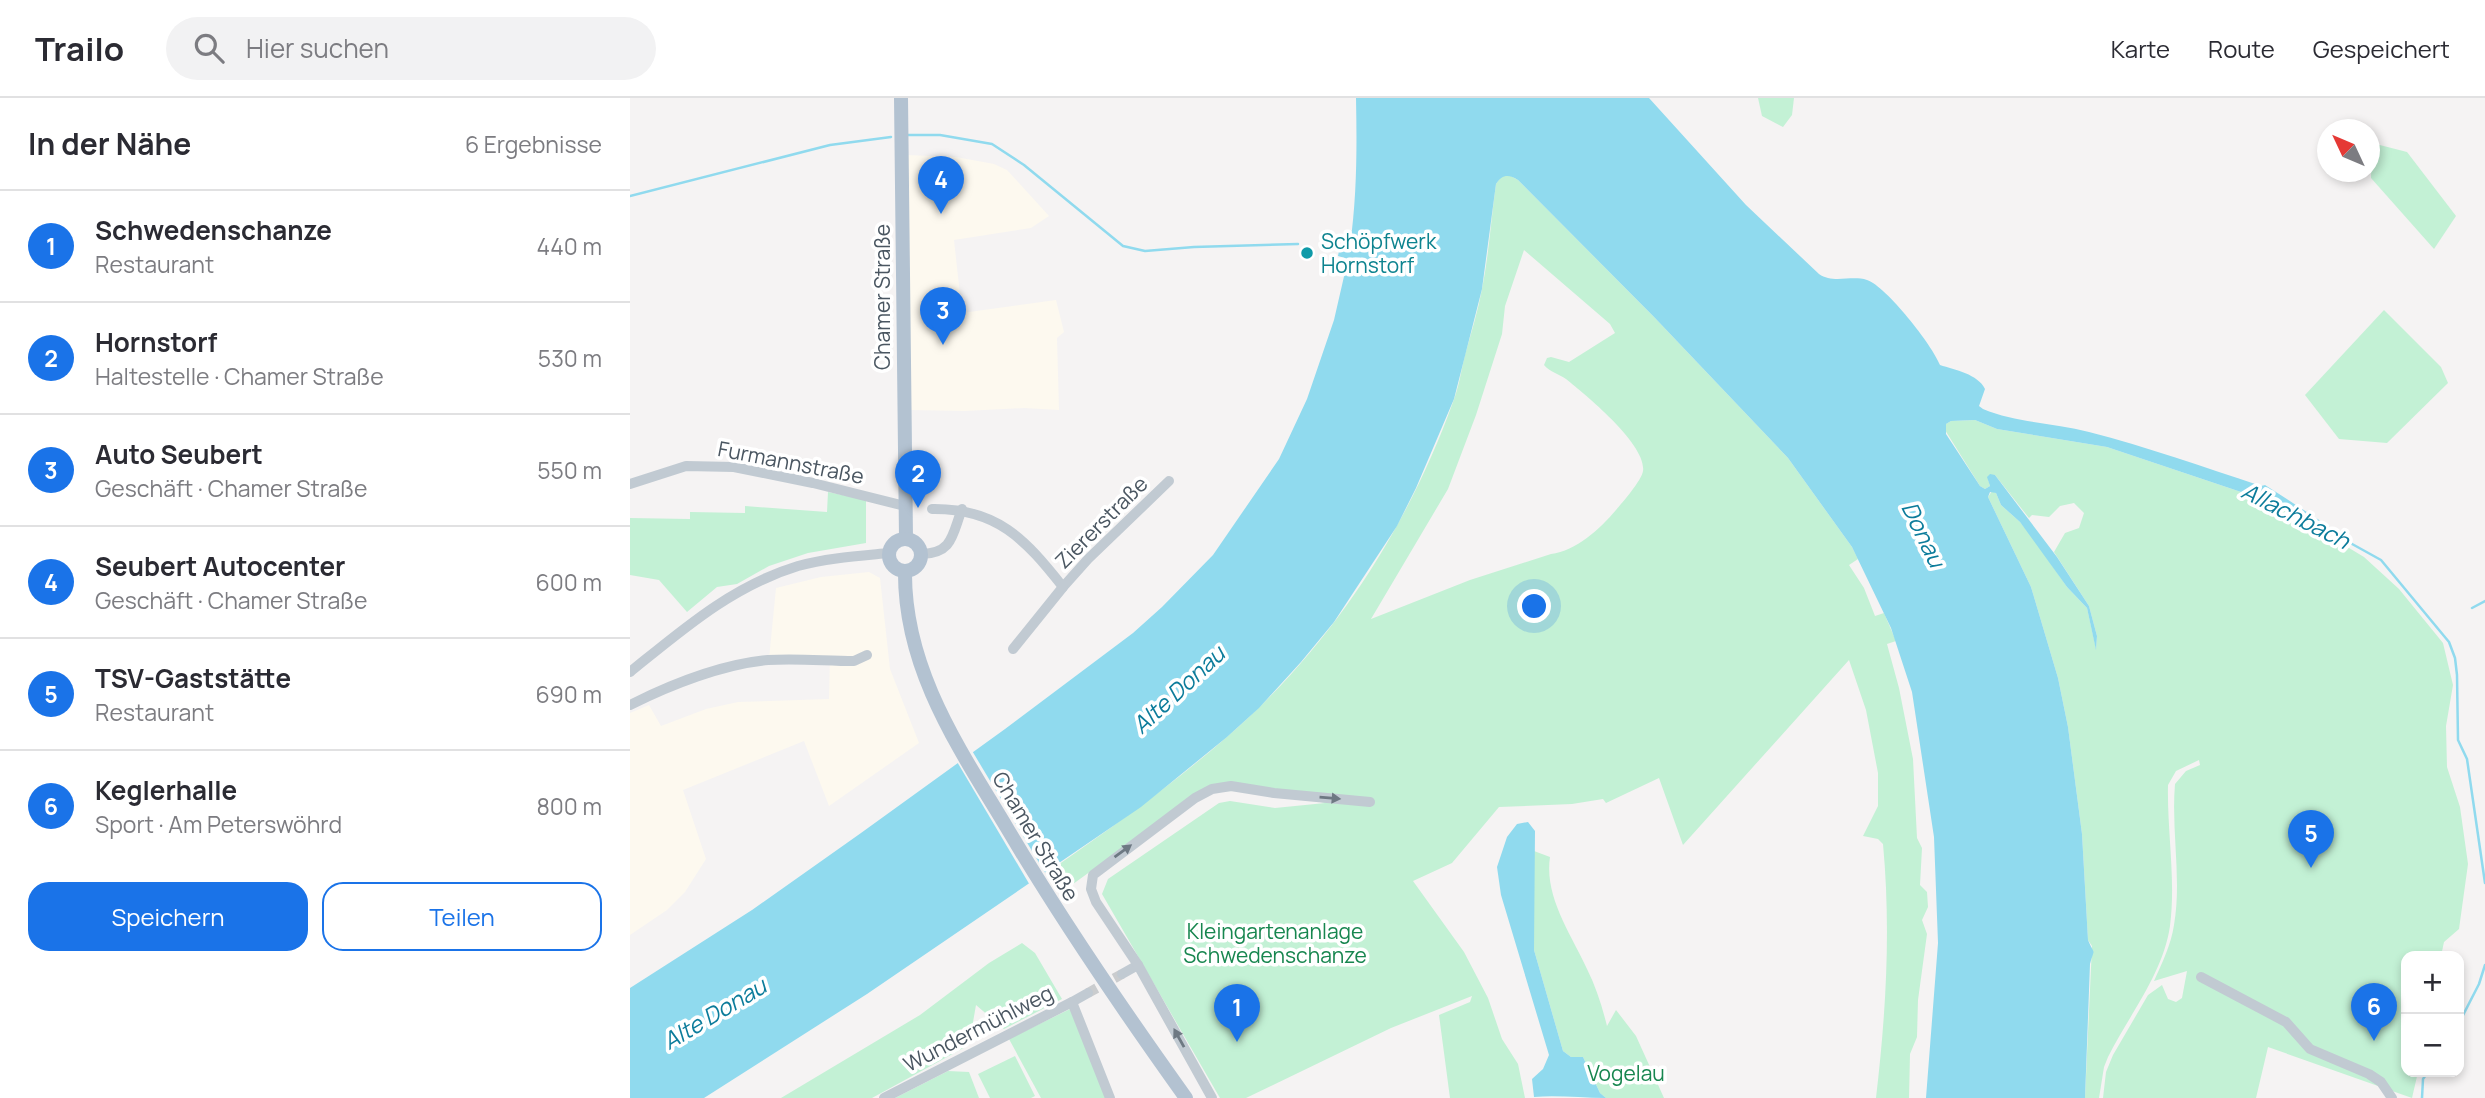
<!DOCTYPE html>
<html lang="de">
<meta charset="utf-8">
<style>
body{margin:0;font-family:Manrope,sans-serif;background:#f2f2f3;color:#2b2b33}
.controls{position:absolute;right:21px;bottom:21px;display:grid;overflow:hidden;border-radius:14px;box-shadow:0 4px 10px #0003}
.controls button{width:63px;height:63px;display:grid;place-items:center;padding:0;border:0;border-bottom:2px solid #e1e1e2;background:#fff;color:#2b2b33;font:35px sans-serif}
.compass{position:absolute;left:1687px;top:21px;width:63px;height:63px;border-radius:50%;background:#fff;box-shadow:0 4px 10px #0003;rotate:314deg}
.you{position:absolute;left:905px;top:509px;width:24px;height:24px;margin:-18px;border:5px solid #fff;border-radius:50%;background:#1a73e8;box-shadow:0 0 0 10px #1a73e833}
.badge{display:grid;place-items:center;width:46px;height:46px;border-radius:50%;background:#1a73e8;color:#fff;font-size:23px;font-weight:700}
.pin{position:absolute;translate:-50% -58px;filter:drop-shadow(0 2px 4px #0008)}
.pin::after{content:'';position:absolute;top:37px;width:24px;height:21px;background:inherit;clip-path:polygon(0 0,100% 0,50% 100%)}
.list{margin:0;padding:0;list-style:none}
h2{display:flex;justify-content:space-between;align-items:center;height:91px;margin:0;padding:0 28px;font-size:30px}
h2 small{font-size:23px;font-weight:400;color:#7c7c81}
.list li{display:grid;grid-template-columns:46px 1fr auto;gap:21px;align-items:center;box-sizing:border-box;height:112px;padding:0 28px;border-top:2px solid #e1e1e2}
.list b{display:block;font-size:26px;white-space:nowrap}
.list p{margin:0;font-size:23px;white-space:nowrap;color:#7c7c81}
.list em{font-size:23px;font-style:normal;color:#7c7c81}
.actions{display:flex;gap:14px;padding:21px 28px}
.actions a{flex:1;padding:16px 0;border:2px solid #1a73e8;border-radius:21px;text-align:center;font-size:24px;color:#1a73e8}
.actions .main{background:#1a73e8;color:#fff}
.icon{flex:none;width:38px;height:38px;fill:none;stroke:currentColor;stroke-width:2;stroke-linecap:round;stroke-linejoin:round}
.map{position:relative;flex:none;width:1855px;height:1000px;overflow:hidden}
header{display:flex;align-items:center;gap:42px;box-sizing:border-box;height:98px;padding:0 35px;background:#fff;border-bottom:2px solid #e1e1e2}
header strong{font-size:33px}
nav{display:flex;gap:38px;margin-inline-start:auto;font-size:24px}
.search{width:490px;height:63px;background:#f2f2f3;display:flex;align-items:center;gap:18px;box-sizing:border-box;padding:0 24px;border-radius:38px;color:#7c7c81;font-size:26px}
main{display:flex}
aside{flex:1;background:#fff}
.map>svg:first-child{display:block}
</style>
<header>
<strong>Trailo</strong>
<div class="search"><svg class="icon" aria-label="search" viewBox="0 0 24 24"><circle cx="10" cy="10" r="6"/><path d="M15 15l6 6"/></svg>Hier suchen</div>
<nav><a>Karte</a><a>Route</a><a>Gespeichert</a></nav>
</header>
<main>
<aside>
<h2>In der Nähe<small>6 Ergebnisse</small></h2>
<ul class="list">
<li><span class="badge">1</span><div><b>Schwedenschanze</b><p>Restaurant</p></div><em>440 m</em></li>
<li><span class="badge">2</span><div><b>Hornstorf</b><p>Haltestelle · Chamer Straße</p></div><em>530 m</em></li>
<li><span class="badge">3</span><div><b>Auto Seubert</b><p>Geschäft · Chamer Straße</p></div><em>550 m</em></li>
<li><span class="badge">4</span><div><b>Seubert Autocenter</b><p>Geschäft · Chamer Straße</p></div><em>600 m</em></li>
<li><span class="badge">5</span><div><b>TSV-Gaststätte</b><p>Restaurant</p></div><em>690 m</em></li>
<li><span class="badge">6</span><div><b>Keglerhalle</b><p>Sport · Am Peterswöhrd</p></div><em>800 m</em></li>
</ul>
<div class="actions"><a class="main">Speichern</a><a>Teilen</a></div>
</aside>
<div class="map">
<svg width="1855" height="1000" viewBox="0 0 1855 1000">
<rect width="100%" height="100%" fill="#f5f3f3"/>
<!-- commercial -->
<g fill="#fdf9ef">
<path d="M 276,57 L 326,59 L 364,66 L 377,72 L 419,118 L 401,130 L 324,142 L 332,215 L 426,202 L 434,234 L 427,240 L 429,312 L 394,310 L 335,313 L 280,312 Z"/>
<path d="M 239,474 L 250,480 L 260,571 L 289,645 L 199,708 L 174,643 L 53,692 L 76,761 L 55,794 L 37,812 L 0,837 L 0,615 L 19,607 L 31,628 L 76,611 L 108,604 L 199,601 L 200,559 L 139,561 L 146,490 L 191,479 Z"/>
</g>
<!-- green -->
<g fill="#c3f1d5" fill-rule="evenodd">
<path d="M 1128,0 L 1164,0 L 1162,17 L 1153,29 L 1132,18 Z"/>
<path d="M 1742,45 L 1777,54 L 1826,118 L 1804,151 L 1741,80 Z"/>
<path d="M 875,77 L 881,78 L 888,82 L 1025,220 L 1158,360 L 1222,449 L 1228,461 L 1219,467 L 1234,490 L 1245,518 L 1254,515 L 1266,543 L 1257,546 L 1269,590 L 1283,661 L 1287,740 L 1292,750 L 1290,787 L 1297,794 L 1298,809 L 1292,822 L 1297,836 L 1288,902 L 1287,939 L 1280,956 L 1279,1000 L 1246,1000 C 1256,915 1261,831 1253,746 L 1248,741 L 1233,738 L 1248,708 L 1248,675 L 1236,612 L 1219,562 L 1053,747 L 1029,680 L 976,705 L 973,701 L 942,706 L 869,709 L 822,765 L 783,783 L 834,854 L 858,900 L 872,941 L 888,966 L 895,1000 L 820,1000 L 809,917 L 840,904 L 842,898 L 761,930 L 616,1000 L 590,1000 L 472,796 L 478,781 L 589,705 L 600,703 L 645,710 L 695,705 L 636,692 L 570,694 L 432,794 L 421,778 L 425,769 C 484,728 543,686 598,638 C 700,550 778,430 823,304 C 829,289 831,273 835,257 C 841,235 848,213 852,191 C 859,156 861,121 866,86 L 870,80 ZM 894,152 L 980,226 L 985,235 L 939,264 L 921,259 L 917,260 L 914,267 C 920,274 929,276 936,281 C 956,297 1017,347 1013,373 C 1012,382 992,405 986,412 C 970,431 946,453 921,456 L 840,482 L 741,521 L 818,391 L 846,317 L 872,236 L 875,208 Z"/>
<path d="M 1754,212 L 1811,269 L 1818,285 L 1757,345 L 1709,341 L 1675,297 Z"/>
<path d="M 1345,322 L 1367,331 L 1477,349 L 1623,398 L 1627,396 L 1636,400 L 1734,459 L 1769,491 L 1813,545 L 1823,587 L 1816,628 L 1817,669 L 1830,709 L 1838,766 L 1829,831 L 1814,844 L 1811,858 L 1776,858 L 1776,974 L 1788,974 L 1782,1000 L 1638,949 L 1626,1000 L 1473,1000 L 1476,974 L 1483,957 L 1518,897 L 1532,887 L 1538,901 L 1546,904 L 1552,900 L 1557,873 L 1524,883 C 1532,865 1541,847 1544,827 C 1552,781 1541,733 1545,686 L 1556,673 L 1570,667 L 1569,662 L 1546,673 L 1538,687 C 1537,734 1546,781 1540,828 C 1533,876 1499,917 1478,959 L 1474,969 L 1469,1000 L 1455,1000 L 1462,848 L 1458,842 L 1452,736 L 1438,629 L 1428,580 L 1401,489 L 1358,399 L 1362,393 L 1366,395 L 1371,407 L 1390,424 L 1403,440 L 1437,489 L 1457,510 L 1466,551 L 1467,538 L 1459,508 L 1424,454 L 1435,435 L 1449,430 L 1454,415 L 1444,405 L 1430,408 L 1419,419 L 1402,417 L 1399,420 L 1365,377 L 1358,381 L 1360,388 L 1355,391 L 1350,388 L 1315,332 L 1316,326 L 1321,323 Z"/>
<path d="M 198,394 L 236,402 L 236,445 L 178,455 L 139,468 L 107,486 L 87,489 L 57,514 L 29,482 L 0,477 L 0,420 L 60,421 L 60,414 L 115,415 L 115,408 L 197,414 Z"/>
<path d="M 904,753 L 920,759 C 914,799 941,836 957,871 C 966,889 972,908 977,928 L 986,912 L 1006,938 L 1034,1000 L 976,1000 L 970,995 L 953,959 L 941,959 L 933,953 L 904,852 Z"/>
<path d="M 392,845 L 405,855 L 432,901 L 374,931 L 346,907 L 339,947 L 242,1000 L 151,1000 L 290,917 L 359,865 Z"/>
<path d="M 440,911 L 476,1000 L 411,1000 L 379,941 Z"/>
<path d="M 385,958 L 405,998 L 401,1000 L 360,1000 L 348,976 Z"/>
<path d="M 318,973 L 339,974 L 349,1000 L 265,1000 Z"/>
</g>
<!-- water -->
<g fill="#90daee">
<path d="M 726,0 L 1019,0 L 1116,107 L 1189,176 C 1203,186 1221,177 1237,182 C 1256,188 1303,248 1310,267 C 1325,272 1348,276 1355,291 L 1349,308 L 1353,311 C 1387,325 1424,325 1459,334 C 1517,349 1574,369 1631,388 L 1635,387 L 1700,429 L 1694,437 L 1654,410 L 1627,396 L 1623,398 L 1477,349 L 1367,331 L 1345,322 L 1321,323 L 1316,326 L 1316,336 L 1350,388 L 1355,391 L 1360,388 L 1357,379 L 1360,376 L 1365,377 L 1427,459 L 1459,508 L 1467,538 L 1466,552 L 1457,510 L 1437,489 L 1390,424 L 1371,407 L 1366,395 L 1360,394 L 1358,399 L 1401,489 L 1428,580 L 1438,629 L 1452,736 L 1458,842 C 1465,859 1465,848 1460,866 L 1455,1000 L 1296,1000 L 1308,845 L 1304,739 L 1282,594 L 1261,530 L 1222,449 L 1158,360 L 1025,220 L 888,82 C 879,76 872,76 866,86 L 852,191 L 824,301 L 786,390 L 767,428 L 704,524 L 671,564 L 629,610 L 597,639 L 511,709 L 237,896 L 74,1000 L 0,1000 L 0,890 L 122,812 L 231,735 L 375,631 L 503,535 L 532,509 L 583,457 L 649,361 L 677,301 L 704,222 L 718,161 L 708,158 L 710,147 L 720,148 C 727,98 727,50 726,0 Z"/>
<path d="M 898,724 L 905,733 L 904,852 L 933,953 L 941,959 L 953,959 L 970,995 L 976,1000 C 951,1000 928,997 904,999 L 902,981 L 913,971 L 919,957 L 871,797 L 867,769 L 877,739 L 887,726 Z"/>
</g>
<!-- pier -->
<path fill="#f5f3f3" d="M 341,651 L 417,778 L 401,789 L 326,662 Z"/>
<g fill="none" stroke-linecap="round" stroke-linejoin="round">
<!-- stream -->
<g stroke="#90daee" stroke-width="2.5">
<path d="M 278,37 L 310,37 L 362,46 L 394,67 L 493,148 L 515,153 L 564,149 L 668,146"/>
<path d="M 0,98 L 200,47 L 261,39"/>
<path d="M 1695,431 L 1751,462 L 1819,544 L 1825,560 L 1827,577 L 1828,642 L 1837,661 L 1855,785"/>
<path d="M 1842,510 L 1855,503"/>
<path d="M 1829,925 L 1849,886 L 1855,867"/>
<path d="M 1792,1000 L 1793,981 L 1798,974"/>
</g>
<!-- minor-tunnel -->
<path stroke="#caccce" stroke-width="10" stroke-dasharray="10 5" stroke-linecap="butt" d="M 458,895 L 492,876"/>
<!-- minor -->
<g stroke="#c1cad2" stroke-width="10">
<path d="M 0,386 L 56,368 L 104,369 L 183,385 L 275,408"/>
<path d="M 302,411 C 367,410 395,441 433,489 L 458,461 L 539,383"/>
<path d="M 292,456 C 323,455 322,437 332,411"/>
<path d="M 383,551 L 433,489"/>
<path d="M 0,574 C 52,532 102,488 168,468 C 197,460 228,458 259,455"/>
<path d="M 0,607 C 40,587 93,566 138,562 C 167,560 196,563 224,563 L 237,557"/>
<path d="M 492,876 L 508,867"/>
<path d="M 1571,879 L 1656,924 L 1680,951 L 1739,976 L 1751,984 L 1762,1000"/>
<path d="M 442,904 L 458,895"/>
<path d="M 254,1000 L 442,904 L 480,1000"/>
<path d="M 582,1000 L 508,867 L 466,804 L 461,791 L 463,777 L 565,700 L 582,691 L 601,688 L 644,695 L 740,704"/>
</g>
<!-- major -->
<g stroke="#b3c2d1" stroke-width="14">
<path d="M 271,0 L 276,440"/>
<circle cx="275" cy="457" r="16"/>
<path d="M 275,473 C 274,571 329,650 377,730 C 432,823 493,912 556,1000"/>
</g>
</g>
<!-- one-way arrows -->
<defs><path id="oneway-solid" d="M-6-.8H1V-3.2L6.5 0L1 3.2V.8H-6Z" transform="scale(1.75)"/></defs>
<g fill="#6e7983">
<use href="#oneway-solid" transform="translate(700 700) rotate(5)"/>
<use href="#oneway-solid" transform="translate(493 753) rotate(-36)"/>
<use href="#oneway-solid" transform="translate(549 940) rotate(-119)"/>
</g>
<!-- markers -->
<circle fill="#0f9aa8" stroke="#fff" stroke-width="2.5" cx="677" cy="155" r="7"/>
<g text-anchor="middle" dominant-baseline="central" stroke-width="7" stroke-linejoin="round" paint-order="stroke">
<!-- culture labels -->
<g font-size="21" fill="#0d838f" stroke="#fff" text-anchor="start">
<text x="691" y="143">Schöpfwerk<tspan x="691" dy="24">Hornstorf</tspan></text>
</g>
<!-- street labels -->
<g font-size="21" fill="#4a5661" stroke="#fff">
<text transform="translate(252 199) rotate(-90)">Chamer Straße</text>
<text transform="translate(161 364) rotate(11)">Furmannstraße</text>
<text transform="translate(471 424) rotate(-45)">Ziererstraße</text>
<text transform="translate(406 738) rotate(59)">Chamer Straße</text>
<text transform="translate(348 930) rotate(-27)">Wundermühlweg</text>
</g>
<!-- park labels -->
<g font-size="21" fill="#17864f" stroke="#fff">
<text x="645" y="833">Kleingartenanlage<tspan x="645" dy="24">Schwedenschanze</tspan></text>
<text x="996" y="975">Vogelau</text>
</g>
<!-- water labels -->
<g font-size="23" font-style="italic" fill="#0c7c9b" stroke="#fff">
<text transform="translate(1666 417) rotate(27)">Allachbach</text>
<text transform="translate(1294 436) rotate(64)">Donau</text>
<text transform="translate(548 591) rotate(-43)">Alte Donau</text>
<text transform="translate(84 915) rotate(-31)">Alte Donau</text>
</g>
</g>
</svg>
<div class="controls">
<button>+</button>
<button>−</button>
</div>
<svg class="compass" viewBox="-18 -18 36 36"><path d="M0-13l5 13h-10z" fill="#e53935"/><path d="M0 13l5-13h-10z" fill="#7c7c81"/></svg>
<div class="you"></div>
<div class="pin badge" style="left:607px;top:944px">1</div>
<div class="pin badge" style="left:288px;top:410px">2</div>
<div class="pin badge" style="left:313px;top:247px">3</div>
<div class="pin badge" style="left:311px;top:116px">4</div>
<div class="pin badge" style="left:1681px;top:770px">5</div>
<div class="pin badge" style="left:1744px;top:943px">6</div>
</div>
</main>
